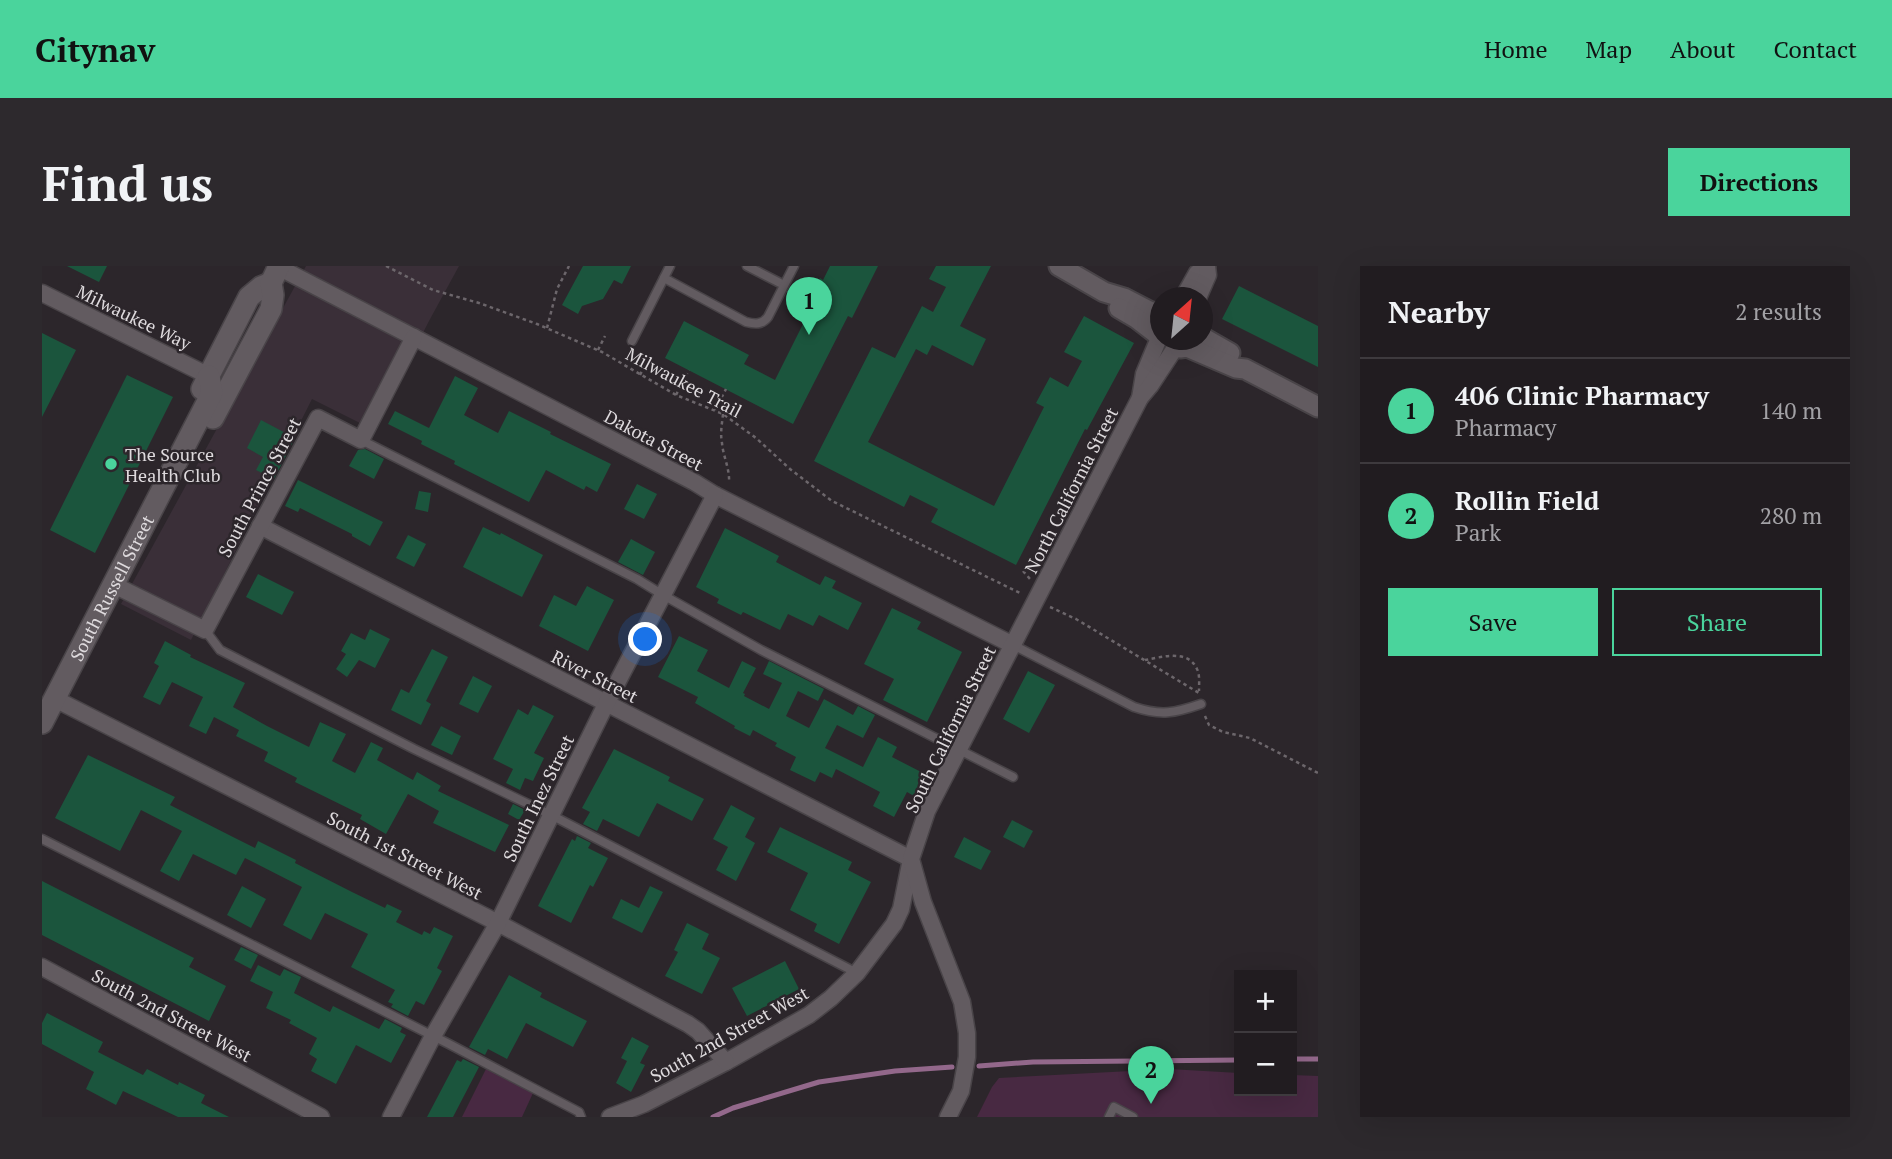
<!DOCTYPE html>
<meta charset="utf-8">
<style>
body{margin:0;font-family:"PT Serif",serif;background:#2d292d;color:#f1f3f6}
.controls{position:absolute;right:21px;bottom:21px;display:grid;overflow:hidden;border-radius:0px;box-shadow:0 7px 28px #0002}
.controls button{width:63px;height:63px;display:grid;place-items:center;padding:0;border:0;border-bottom:2px solid #3e3a3e;background:#211c20;color:#f1f3f6;font:35px sans-serif}
.compass{position:absolute;left:1108px;top:21px;width:63px;height:63px;border-radius:50%;background:#211c20;box-shadow:0 7px 28px #0002;rotate:27deg}
.you{position:absolute;left:604px;top:374px;width:24px;height:24px;margin:-18px;border:5px solid #fff;border-radius:50%;background:#1a73e8;box-shadow:0 0 0 10px #1a73e833}
.badge{display:grid;place-items:center;width:46px;height:46px;border-radius:50%;background:#4ad49c;color:#111;font-size:23px;font-weight:700}
.pin{position:absolute;translate:-50% -58px;filter:drop-shadow(0 2px 4px #0008)}
.pin::after{content:'';position:absolute;top:37px;width:24px;height:21px;background:inherit;clip-path:polygon(0 0,100% 0,50% 100%)}
.list{margin:0;padding:0;list-style:none}
h2{display:flex;justify-content:space-between;align-items:center;height:91px;margin:0;padding:0 28px;font-size:30px}
h2 small{font-size:23px;font-weight:400;color:#a2a1a5}
.list li{display:grid;grid-template-columns:46px 1fr auto;gap:21px;align-items:center;box-sizing:border-box;height:105px;padding:0 28px;border-top:2px solid #3e3a3e}
.list b{display:block;font-size:26px;white-space:nowrap}
.list p{margin:0;font-size:23px;white-space:nowrap;color:#a2a1a5}
.list em{font-size:23px;font-style:normal;color:#a2a1a5}
.actions{display:flex;gap:14px;padding:21px 28px}
.actions a{flex:1;padding:16px 0;border:2px solid #4ad49c;border-radius:0px;text-align:center;font-size:24px;color:#4ad49c}
.actions .main{background:#4ad49c;color:#111}
.map{position:relative;flex:none;width:1276px;height:851px;overflow:hidden;border-radius:0px}
header{display:flex;align-items:center;gap:42px;box-sizing:border-box;height:98px;padding:0 35px;background:#4ad49c;color:#111}
header strong{font-size:33px}
nav{display:flex;gap:38px;margin-inline-start:auto;font-size:24px}
.intro{display:flex;align-items:center;justify-content:space-between;box-sizing:border-box;height:168px;padding:0 42px}
h1{margin:0;font-size:49px}
.button{padding:18px 32px;border-radius:0px;background:#4ad49c;color:#111;font-size:24px;font-weight:700}
main{display:flex;gap:42px;padding:0 42px}
aside{flex:1;background:#211c20;border-radius:0px;box-shadow:0 7px 28px #0002}
.map>svg:first-child{display:block}
</style>
<header>
<strong>Citynav</strong>
<nav><a>Home</a><a>Map</a><a>About</a><a>Contact</a></nav>
</header>
<div class="intro"><h1>Find us</h1><a class="button">Directions</a></div>
<main>
<div class="map">
<svg width="1276" height="851" viewBox="0 0 1276 851">
<rect width="100%" height="100%" fill="#2c262b"/>
<!-- built -->
<path fill="#3a2f38" d="M 264,0 L 417,0 L 387,55 L 332,164 L 270,133 L 149,374 L 79,338 Z"/>
<!-- green -->
<g fill="#482942">
<path d="M 444,803 L 491,827 L 480,851 L 420,851 Z"/>
<path d="M 1127,803 L 1197,807 L 1197,825 L 1250,825 L 1250,809 L 1276,810 L 1276,851 L 935,851 L 950,821 L 957,812 Z"/>
</g>
<g fill="none" stroke-linecap="round" stroke-linejoin="round">
<!-- stream -->
<g stroke="#93688b" stroke-width="5">
<path d="M 1250,793 L 1276,793"/>
<path d="M 937,800 L 991,796 L 1197,794"/>
<path d="M 671,851 L 691,842 L 777,816 L 853,805 L 910,801"/>
</g>
</g>
<!-- building -->
<g fill="#1b553d">
<path d="M 25,0 L 65,0 L 57,16 Z"/>
<path d="M 541,0 L 589,0 L 580,18 L 572,14 L 561,33 L 540,40 L 536,48 L 520,39 Z"/>
<path d="M 788,0 L 836,0 L 810,52 L 806,50 L 751,158 L 623,92 L 642,55 L 707,89 L 702,98 L 733,114 L 764,52 L 768,55 L 780,31 L 771,26 L 778,12 L 781,14 Z"/>
<path d="M 894,0 L 949,0 L 918,60 L 944,73 L 931,100 L 890,79 L 885,89 L 874,83 L 826,176 L 952,240 L 1002,141 L 994,137 L 1008,111 L 1026,121 L 1040,95 L 1022,86 L 1042,50 L 1092,77 L 1045,164 L 1043,163 L 974,299 L 889,256 L 896,243 L 868,229 L 862,241 L 772,195 L 830,81 L 853,92 L 880,40 L 891,46 L 904,21 L 887,13 Z"/>
<path d="M 1197,20 L 1276,60 L 1276,101 L 1180,53 Z"/>
<path d="M 0,67 L 34,84 L 0,151 Z"/>
<path d="M 85,109 L 131,131 L 53,287 L 8,264 Z"/>
<path d="M 413,110 L 436,122 L 422,149 L 456,167 L 467,145 L 509,166 L 508,168 L 569,198 L 555,226 L 544,220 L 542,224 L 504,204 L 487,236 L 412,198 L 413,195 L 379,178 L 380,175 L 346,158 L 353,145 L 387,162 Z"/>
<path d="M 219,154 L 253,172 L 232,213 L 214,204 L 221,191 L 205,182 Z"/>
<path d="M 323,183 L 342,193 L 332,213 L 307,200 L 316,184 Z"/>
<path d="M 256,214 L 341,256 L 328,280 L 310,270 L 310,268 L 258,242 L 256,246 L 243,240 Z"/>
<path d="M 595,218 L 615,228 L 602,253 L 582,243 Z"/>
<path d="M 377,225 L 389,227 L 386,246 L 373,243 Z"/>
<path d="M 441,261 L 458,269 L 459,267 L 501,289 L 480,331 L 421,301 Z"/>
<path d="M 683,262 L 737,290 L 734,296 L 778,319 L 783,310 L 794,315 L 790,322 L 820,337 L 806,364 L 777,349 L 771,360 L 746,348 L 738,364 L 701,346 L 699,349 L 675,337 L 677,333 L 654,321 Z"/>
<path d="M 366,269 L 384,278 L 372,301 L 354,292 Z"/>
<path d="M 589,273 L 613,286 L 601,309 L 576,296 Z"/>
<path d="M 216,308 L 252,326 L 240,349 L 204,331 Z"/>
<path d="M 545,320 L 572,334 L 546,385 L 497,360 L 512,329 L 534,340 Z"/>
<path d="M 850,342 L 879,356 L 875,363 L 920,386 L 885,456 L 841,434 L 852,413 L 822,398 Z"/>
<path d="M 328,363 L 348,373 L 333,402 L 317,394 L 305,411 L 294,403 L 304,388 L 299,385 L 309,367 L 323,374 Z"/>
<path d="M 637,370 L 666,384 L 655,405 L 687,422 L 700,395 L 714,402 L 701,427 L 703,428 L 702,430 L 727,443 L 740,417 L 721,408 L 727,395 L 782,423 L 776,435 L 756,425 L 744,450 L 767,462 L 782,433 L 811,449 L 816,440 L 833,449 L 821,472 L 795,459 L 783,482 L 821,501 L 836,471 L 855,481 L 850,491 L 883,508 L 872,530 L 865,526 L 852,551 L 831,540 L 838,526 L 794,503 L 790,512 L 778,506 L 773,516 L 748,504 L 754,491 L 733,480 L 735,477 L 711,464 L 708,470 L 692,462 L 693,460 L 653,437 L 656,431 L 616,411 Z"/>
<path d="M 123,375 L 149,389 L 148,391 L 203,417 L 191,441 L 225,460 L 267,481 L 278,456 L 304,468 L 290,495 L 313,507 L 329,476 L 341,482 L 335,494 L 371,514 L 375,506 L 399,520 L 396,525 L 467,559 L 453,586 L 391,557 L 397,545 L 366,528 L 344,568 L 318,553 L 320,549 L 253,516 L 255,512 L 222,495 L 226,486 L 194,470 L 197,464 L 172,451 L 164,468 L 147,460 L 161,431 L 130,416 L 118,439 L 101,431 L 117,400 L 112,397 Z"/>
<path d="M 390,383 L 406,391 L 384,435 L 389,438 L 379,459 L 349,444 L 359,423 L 367,427 Z"/>
<path d="M 986,405 L 1013,419 L 987,467 L 961,453 Z"/>
<path d="M 431,410 L 450,420 L 436,447 L 417,438 Z"/>
<path d="M 491,439 L 512,450 L 492,487 L 502,492 L 491,515 L 483,512 L 478,524 L 464,517 L 471,503 L 451,493 L 476,443 L 486,449 Z"/>
<path d="M 399,460 L 419,470 L 410,489 L 389,479 Z"/>
<path d="M 572,483 L 628,511 L 626,515 L 662,533 L 650,555 L 615,537 L 597,571 L 561,553 L 555,565 L 541,558 L 548,546 L 540,542 Z"/>
<path d="M 46,489 L 133,531 L 128,539 L 189,570 L 213,582 L 216,575 L 254,594 L 253,597 L 310,626 L 343,642 L 345,638 L 360,645 L 354,656 L 380,669 L 382,665 L 388,668 L 392,661 L 411,670 L 395,702 L 400,705 L 382,739 L 374,735 L 366,750 L 349,741 L 351,738 L 346,736 L 353,724 L 309,701 L 326,668 L 283,647 L 269,674 L 241,659 L 260,621 L 203,592 L 194,609 L 151,588 L 137,615 L 118,605 L 140,565 L 99,544 L 78,585 L 13,552 Z"/>
<path d="M 471,538 L 483,544 L 477,554 L 466,548 Z"/>
<path d="M 689,539 L 713,552 L 703,571 L 713,577 L 694,615 L 674,604 L 686,581 L 671,573 Z"/>
<path d="M 970,554 L 991,565 L 982,582 L 961,571 Z"/>
<path d="M 738,561 L 810,596 L 806,604 L 829,616 L 797,678 L 772,665 L 775,658 L 748,644 L 766,607 L 725,586 Z"/>
<path d="M 535,570 L 549,577 L 546,582 L 566,592 L 551,621 L 548,619 L 529,657 L 496,640 L 530,573 L 533,575 Z"/>
<path d="M 922,571 L 949,585 L 939,604 L 912,591 Z"/>
<path d="M 0,615 L 152,692 L 147,701 L 184,720 L 167,755 L 0,669 Z"/>
<path d="M 200,620 L 224,633 L 209,662 L 185,649 Z"/>
<path d="M 608,620 L 621,626 L 600,667 L 570,652 L 579,633 L 597,642 Z"/>
<path d="M 645,657 L 667,668 L 660,683 L 678,692 L 660,728 L 623,710 L 636,686 L 632,684 Z"/>
<path d="M 199,681 L 216,689 L 209,703 L 192,694 Z"/>
<path d="M 743,695 L 757,723 L 705,750 L 690,722 Z"/>
<path d="M 216,699 L 238,710 L 242,703 L 259,711 L 252,727 L 288,746 L 291,740 L 337,763 L 343,753 L 360,762 L 358,766 L 364,769 L 349,797 L 314,779 L 294,818 L 269,805 L 275,793 L 267,788 L 275,772 L 247,757 L 249,754 L 224,742 L 231,726 L 208,715 Z"/>
<path d="M 467,709 L 500,727 L 498,731 L 545,755 L 531,781 L 484,757 L 465,793 L 446,783 L 443,789 L 427,781 Z"/>
<path d="M 5,747 L 61,776 L 56,786 L 101,809 L 105,803 L 136,819 L 137,816 L 163,829 L 159,837 L 187,851 L 136,851 L 81,825 L 74,839 L 44,823 L 52,806 L 0,778 L 0,757 Z"/>
<path d="M 590,771 L 607,780 L 598,797 L 603,799 L 589,826 L 574,817 L 585,795 L 579,792 Z"/>
<path d="M 421,793 L 437,801 L 411,851 L 385,851 L 415,794 L 419,796 Z"/>
</g>
<g fill="none" stroke-linecap="round" stroke-linejoin="round">
<defs>
<g id="service">
<path d="M 705,0 L 742,19"/>
<path d="M 622,12 L 704,56 C 713,58 720,59 726,51 L 752,0"/>
<path d="M 590,75 L 628,0"/>
<path d="M 319,174 L 595,313 L 621,329 L 719,384 L 971,511"/>
<path d="M 163,364 L 178,384 L 372,483 L 509,549 L 815,707"/>
<path d="M 971,379 L 1092,441 C 1119,450 1133,447 1159,438"/>
<path d="M 0,573 L 407,778 L 537,846 L 539,851"/>
<path d="M 1067,851 L 1072,841 L 1091,851"/>
</g>
<g id="minor">
<path d="M 236,1 L 652,216 L 673,229 L 971,379"/>
<path d="M 0,27 L 167,110"/>
<path d="M 1141,32 L 1155,7 L 1165,0"/>
<path d="M 1156,32 L 1166,9 L 1165,0"/>
<path d="M 1098,132 L 1102,108 L 1117,72"/>
<path d="M 218,260 L 869,593 L 859,643 L 852,658 L 815,707 L 789,732 L 767,749 L 684,796 L 602,838 L 568,851"/>
<path d="M 72,319 L 163,364 L 276,152 L 319,174 L 372,71"/>
<path d="M 13,433 L 456,657 L 646,758 L 656,765 L 684,796"/>
<path d="M 0,701 L 279,851"/>
<path d="M 349,851 L 391,770 L 456,657 L 564,438 L 673,229"/>
<path d="M 906,851 L 919,825 L 925,791 L 925,767 L 920,736 L 881,636 L 869,593 L 885,545 L 1098,132 L 1108,120 L 1133,82"/>
</g>
<g id="tertiary">
<path d="M 1017,0 L 1062,26 L 1082,32 L 1107,45 L 1118,48"/>
<path d="M 1077,42 L 1094,52 L 1116,69"/>
<path d="M 1160,71 L 1188,87"/>
<path d="M 1138,82 L 1145,81 L 1194,102 L 1203,103 L 1276,141"/>
</g>
<g id="secondary">
<path d="M 160,123 L 207,31 L 219,21 L 229,17"/>
<path d="M 171,152 L 229,43 L 231,29 L 229,17 L 237,0"/>
<path id="s1" d="M 0,457 L 170,127 L 167,110"/>
</g>
</defs>
<!-- service casing -->
<use href="#service" stroke="#494448" stroke-width="11"/>
<!-- minor casing -->
<use href="#minor" stroke="#494448" stroke-width="19"/>
<!-- tertiary casing -->
<use href="#tertiary" stroke="#494448" stroke-width="23"/>
<!-- secondary casing -->
<use href="#secondary" stroke="#494448" stroke-width="24"/>
<!-- path -->
<g stroke="#6c666b" stroke-width="2.5" stroke-dasharray="3.5 3.5" stroke-linecap="butt">
<path d="M 344,0 L 391,24 L 437,37 L 495,58 L 560,86 L 634,129 L 681,148 L 714,172 L 748,203 L 790,235 L 980,328"/>
<path d="M 505,62 L 515,23 L 527,0"/>
<path d="M 556,84 L 563,70"/>
<path d="M 598,109 L 608,89"/>
<path d="M 634,129 L 647,104"/>
<path d="M 673,144 L 684,123"/>
<path d="M 681,148 C 680,158 678,167 680,177 C 681,190 688,203 687,217"/>
<path d="M 981,305 L 988,313"/>
<path d="M 1008,341 L 1034,353 L 1157,427"/>
<path d="M 1103,394 C 1120,391 1146,383 1155,403 C 1158,409 1157,418 1157,425"/>
<path d="M 1163,450 L 1167,459 L 1181,466 L 1208,472 L 1276,507"/>
</g>
<!-- service -->
<use href="#service" stroke="#625b60" stroke-width="8"/>
<!-- minor -->
<use href="#minor" stroke="#625b60" stroke-width="16"/>
<!-- tertiary -->
<use href="#tertiary" stroke="#625b60" stroke-width="19"/>
<!-- secondary -->
<use href="#secondary" stroke="#625b60" stroke-width="21"/>
</g>
<!-- markers -->
<circle fill="#4ad49c" stroke="#2c262b" stroke-width="2.5" cx="69" cy="198" r="7"/>
<g text-anchor="middle" dominant-baseline="central" stroke-width="5" stroke-linejoin="round" paint-order="stroke">
<!-- street labels -->
<g font-size="18" fill="#dedadd" stroke="#2c262b">
<text transform="translate(92 51) rotate(26)">Milwaukee Way</text>
<text transform="translate(642 116) rotate(28)">Milwaukee Trail</text>
<text transform="translate(612 174) rotate(28)">Dakota Street</text>
<text transform="translate(217 221) rotate(-62)">South Prince Street</text>
<text transform="translate(1029 224) rotate(-63)">North California Street</text>
<text stroke="none"><textPath href="#s1" startOffset="152">South Russell Street</textPath></text>
<text transform="translate(553 410) rotate(27)">River Street</text>
<text transform="translate(908 463) rotate(-64)">South California Street</text>
<text transform="translate(496 532) rotate(-64)">South Inez Street</text>
<text transform="translate(363 589) rotate(27)">South 1st Street West</text>
<text transform="translate(130 749) rotate(28)">South 2nd Street West</text>
<text transform="translate(687 768) rotate(-29)">South 2nd Street West</text>
</g>
<!-- poi labels -->
<g font-size="18" fill="#dedadd" stroke="#2c262b" text-anchor="start">
<text x="83" y="188">The Source<tspan x="83" dy="21">Health Club</tspan></text>
</g>
</g>
</svg>
<div class="controls">
<button>+</button>
<button>−</button>
</div>
<svg class="compass" viewBox="-18 -18 36 36"><path d="M0-13l5 13h-10z" fill="#e53935"/><path d="M0 13l5-13h-10z" fill="#a2a1a5"/></svg>
<div class="you"></div>
<div class="pin badge" style="left:767px;top:69px">1</div>
<div class="pin badge" style="left:1109px;top:838px">2</div>
</div>
<aside>
<h2>Nearby<small>2 results</small></h2>
<ul class="list">
<li><span class="badge">1</span><div><b>406 Clinic Pharmacy</b><p>Pharmacy</p></div><em>140 m</em></li>
<li><span class="badge">2</span><div><b>Rollin Field</b><p>Park</p></div><em>280 m</em></li>
</ul>
<div class="actions"><a class="main">Save</a><a>Share</a></div>
</aside>
</main>
